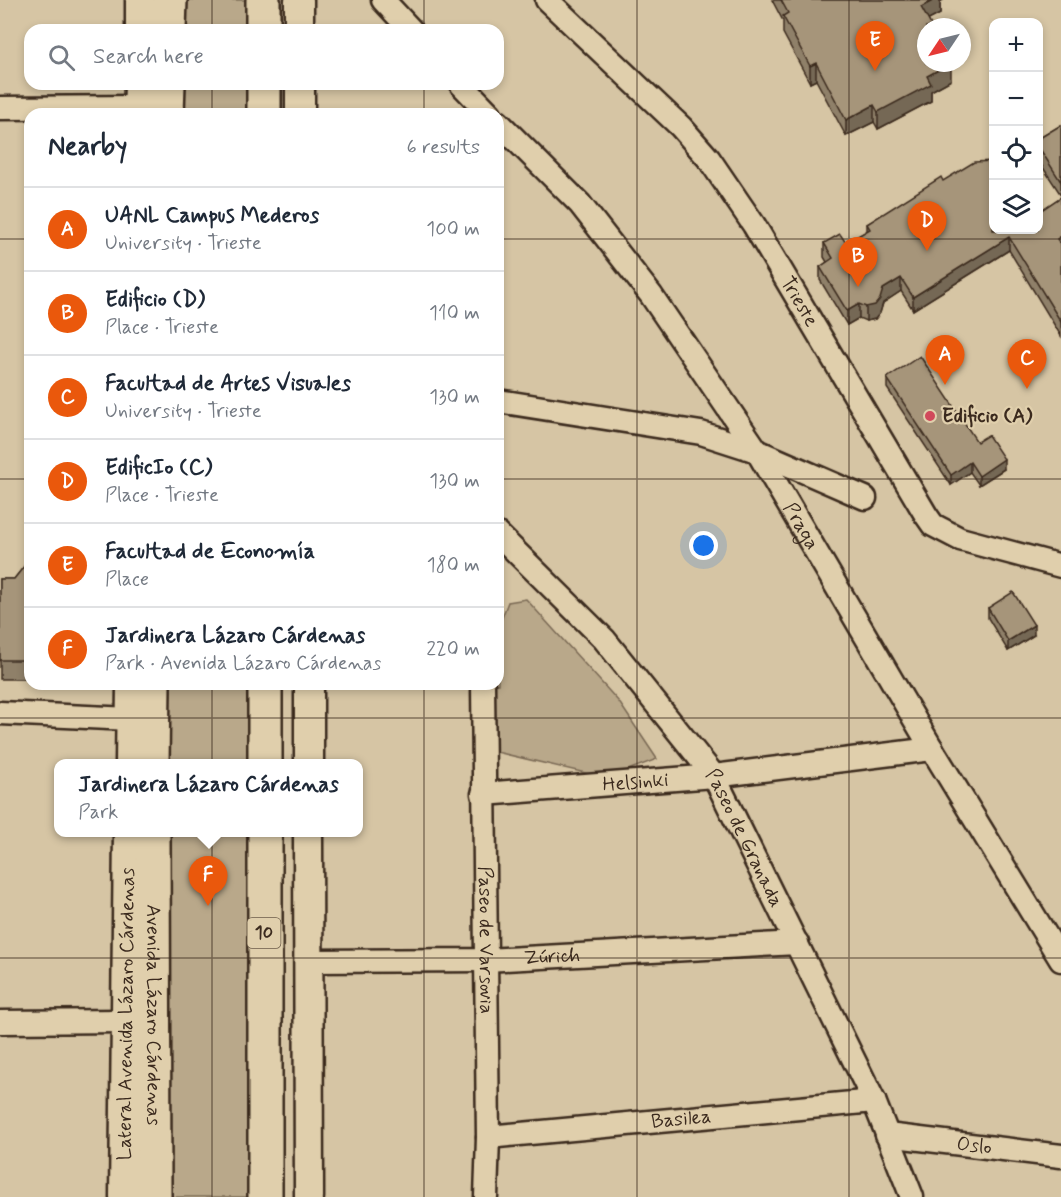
<!DOCTYPE html>
<meta charset="utf-8">
<style>
body{margin:0;font-family:Mynerve,sans-serif;background:#f2f2f3;color:#1f2937}
.controls{position:absolute;right:18px;top:18px;display:grid;overflow:hidden;border-radius:12px;box-shadow:0 3px 9px #0003}
.controls button{width:54px;height:54px;display:grid;place-items:center;padding:0;border:0;border-bottom:2px solid #e0e1e3;background:#fff;color:#1f2937;font:30px sans-serif}
.compass{position:absolute;left:917px;top:18px;width:54px;height:54px;border-radius:50%;background:#fff;box-shadow:0 3px 9px #0003;rotate:235deg}
.you{position:absolute;left:704px;top:546px;width:21px;height:21px;margin:-15px;border:4px solid #fff;border-radius:50%;background:#1a73e8;box-shadow:0 0 0 9px #1a73e833}
.badge{display:grid;place-items:center;width:39px;height:39px;border-radius:50%;background:#ea580c;color:#fff;font-size:20px;font-weight:700}
.pin{position:absolute;translate:-50% -50px;filter:drop-shadow(0 2px 3px #0008)}
.pin::after{content:'';position:absolute;top:32px;width:21px;height:18px;background:inherit;clip-path:polygon(0 0,100% 0,50% 100%)}
.popup{position:absolute;left:54px;top:759px;width:309px;height:78px;box-sizing:border-box;display:grid;place-content:center;border-radius:12px;background:#fff;filter:drop-shadow(0 2px 4px #0005);font-size:20px;white-space:nowrap;color:#747a83}
.popup b{font-size:22px;color:#1f2937}
.popup::after{content:'';position:absolute;left:50%;top:100%;margin-left:-12px;border:12px solid transparent;border-top-color:#fff}
.list{margin:0;padding:0;list-style:none}
h2{display:flex;justify-content:space-between;align-items:center;height:78px;margin:0;padding:0 24px;font-size:26px}
h2 small{font-size:20px;font-weight:400;color:#747a83}
.list li{display:grid;grid-template-columns:39px 1fr auto;gap:18px;align-items:center;box-sizing:border-box;height:84px;padding:0 24px;border-top:2px solid #e0e1e3}
.list b{display:block;font-size:22px;white-space:nowrap}
.list p{margin:0;font-size:20px;white-space:nowrap;color:#747a83}
.list em{font-size:20px;font-style:normal;color:#747a83}
.icon{flex:none;width:33px;height:33px;fill:none;stroke:currentColor;stroke-width:2;stroke-linecap:round;stroke-linejoin:round}
.map{position:relative;flex:none;width:1061px;height:1197px;overflow:hidden}
.search{position:absolute;background:#fff;box-shadow:0 3px 9px #0003;left:24px;top:24px;width:480px;height:66px;display:flex;align-items:center;gap:15px;box-sizing:border-box;padding:0 21px;border-radius:18px;color:#747a83;font-size:22px}
.panel{position:absolute;background:#fff;box-shadow:0 3px 9px #0003;left:24px;top:108px;width:480px;height:582px;border-radius:18px}
.map>svg:first-child{display:block}
</style>
<div class="map">
<svg width="1061" height="1197" viewBox="0 0 1061 1197">
<rect width="100%" height="100%" fill="#d6c5a4"/>
<filter id="ink" filterUnits="userSpaceOnUse"><feTurbulence type="fractalNoise" baseFrequency=".0167" numOctaves="2"/><feDisplacementMap in="SourceGraphic" scale="12" xChannelSelector="R" yChannelSelector="G"/><feConvolveMatrix kernelMatrix="1 2 1 2 8 2 1 2 1" color-interpolation-filters="sRGB"/></filter>
<g filter="url(#ink)">
<!-- green -->
<g fill="#b9a88a" stroke="#7a6954" stroke-width="1.5">
<path d="M 181,0 L 245,0 L 246,30 L 180,30 Z"/>
<path d="M 178,84 L 247,84 L 247,114 L 177,114 Z"/>
<path d="M 526,599 L 619,702 L 657,759 L 607,778 L 492,751 L 491,684 L 498,684 L 498,628 L 508,602 Z"/>
<path d="M 153,684 L 259,684 L 261,763 L 152,764 Z"/>
<path d="M 153,833 L 262,833 L 265,1197 L 154,1197 Z"/>
</g>
<g fill="none" stroke-linecap="round" stroke-linejoin="round">
<defs>
<g id="minor">
<path d="M 383,0 L 411,30"/>
<path id="s1" d="M 547,0 L 681,127 L 709,159 L 754,225 L 926,515 L 933,525 L 960,539 L 1061,566"/>
<path d="M 461,84 L 490,114"/>
<path d="M 0,108 L 139,107"/>
<path id="s2" d="M 498,122 L 580,204 L 651,295 L 757,451 L 932,749 L 1061,960"/>
<path d="M 498,401 L 701,433 L 757,451 L 865,498"/>
<path id="s3" d="M 498,534 L 604,639 L 714,776 L 874,1101 L 912,1197"/>
<path id="s4" d="M 483,684 L 488,1137 L 486,1197"/>
<path d="M 0,713 L 131,719"/>
<path id="s5" d="M 483,794 L 714,776 L 932,749"/>
<path id="s6" d="M 308,961 L 486,960 L 797,943"/>
<path d="M 0,1022 L 126,1021"/>
<path id="s7" d="M 887,1135 L 1061,1156"/>
<path id="s8" d="M 488,1137 L 874,1101"/>
</g>
<g id="major">
<path d="M 299,0 L 299,30"/>
<path d="M 140,30 L 140,0"/>
<path d="M 300,84 L 300,114"/>
<path d="M 138,114 L 139,84"/>
<path d="M 130,764 L 131,684"/>
<path d="M 309,764 L 309,684"/>
<path d="M 308,832 L 309,1197"/>
<path id="s9" d="M 124,1197 L 128,832"/>
</g>
<g id="highway">
<path d="M 263,0 L 263,30"/>
<path d="M 169,30 L 170,0"/>
<path d="M 264,84 L 264,114"/>
<path d="M 167,114 L 168,84"/>
<path d="M 152,764 L 153,684"/>
<path d="M 265,764 L 265,684"/>
<path id="s10" d="M 153,832 L 154,1197"/>
<path d="M 265,1197 L 265,832"/>
</g>
</defs>
<!-- minor casing -->
<use href="#minor" stroke="#3b2a1e" stroke-width="27"/>
<!-- major casing -->
<use href="#major" stroke="#3b2a1e" stroke-width="33"/>
<!-- highway casing -->
<use href="#highway" stroke="#3b2a1e" stroke-width="38"/>
<!-- minor -->
<use href="#minor" stroke="#e0cfac" stroke-width="22"/>
<!-- major -->
<use href="#major" stroke="#e0cfac" stroke-width="28"/>
<!-- highway -->
<use href="#highway" stroke="#e0cfac" stroke-width="33"/>
</g>
<!-- wall -->
<g fill="#8f8069" stroke="#3b2a1e" stroke-width="1.5">
<path d="M 772,0 L 943,0 L 940,2 L 940,14 L 928,20 L 951,80 L 931,91 L 931,101 L 878,129 L 874,122 L 846,136 L 816,80 L 810,83 L 783,33 L 783,21 Z"/>
<path d="M 1061,125 L 1061,195 L 1038,160 L 1038,139 Z"/>
<path d="M 943,181 L 1040,211 L 1061,197 L 1061,336 L 1009,250 L 913,310 L 901,291 L 883,303 L 880,313 L 875,319 L 866,321 L 859,318 L 847,325 L 820,280 L 820,267 L 827,262 L 824,257 L 824,243 L 846,243 L 867,231 L 867,224 Z"/>
<path d="M 887,378 L 977,442 L 1004,469 L 979,485 L 970,472 L 951,485 L 887,388 Z"/>
<path d="M 30,559 L 30,679 L 0,679 L 0,579 L 14,579 Z"/>
<path d="M 988,608 L 1034,635 L 1008,651 L 988,618 Z"/>
</g>
<!-- shaded-wall -->
<g fill="#746855" stroke="#3b2a1e" stroke-width="1.5">
<path d="M 934,0 L 943,0 L 940,2 L 940,14 L 921,24 L 921,7 Z"/>
<path d="M 816,63 L 816,80 L 810,83 L 810,66 Z"/>
<path d="M 951,63 L 951,80 L 931,91 L 931,101 L 878,129 L 878,112 L 927,76 Z"/>
<path d="M 874,105 L 874,122 L 846,136 L 846,120 Z"/>
<path d="M 1061,236 L 1061,250 L 1057,239 Z"/>
<path d="M 1009,237 L 1009,250 L 913,310 L 913,297 Z"/>
<path d="M 901,278 L 901,291 L 883,303 L 880,313 L 875,319 L 866,321 L 866,307 L 883,289 Z"/>
<path d="M 859,304 L 859,318 L 847,325 L 847,311 Z"/>
<path d="M 1004,459 L 1004,469 L 979,485 L 979,476 Z"/>
<path d="M 970,462 L 970,472 L 951,485 L 951,475 Z"/>
<path d="M 1034,625 L 1034,635 L 1008,651 L 1008,641 Z"/>
</g>
<!-- building -->
<g fill="#a6957a" stroke="#3b2a1e" stroke-width="1.5">
<path d="M 781,0 L 934,0 L 921,7 L 932,27 L 926,27 L 926,63 L 951,63 L 927,76 L 931,84 L 878,112 L 874,105 L 846,120 L 816,63 L 810,66 L 783,16 L 788,13 Z"/>
<path d="M 1061,125 L 1061,182 L 1038,146 L 1038,139 Z"/>
<path d="M 993,161 L 993,230 L 1038,230 L 1038,208 L 1040,211 L 1061,197 L 1061,236 L 1057,239 L 1061,245 L 1061,322 L 1009,237 L 913,297 L 901,278 L 883,289 L 880,299 L 875,305 L 866,307 L 859,304 L 847,311 L 820,267 L 833,258 L 824,243 L 840,234 L 846,243 L 870,229 L 867,224 L 941,177 L 943,181 L 974,162 Z"/>
<path d="M 920,356 L 977,442 L 988,435 L 1004,459 L 979,476 L 970,462 L 951,475 L 887,378 Z"/>
<path d="M 30,559 L 30,660 L 0,660 L 0,579 L 14,579 Z"/>
<path d="M 1013,592 L 1034,625 L 1008,641 L 988,608 Z"/>
</g>
</g>
<!-- grid -->
<path fill="none" stroke="#3b2a1e" stroke-width="1.5" stroke-opacity="0.55" d="M 212,0 L 212,30M 424,0 L 424,30M 637,0 L 637,1197M 849,0 L 849,1197M 212,84 L 212,114M 424,84 L 424,114M 0,239 L 30,239M 498,239 L 1061,239M 0,479 L 30,479M 498,479 L 1061,479M 212,684 L 212,1197M 424,684 L 424,1197M 0,718 L 1061,718M 0,958 L 1061,958"/>
<!-- markers -->
<circle fill="#d1495b" stroke="#e0cfac" stroke-width="2" cx="930" cy="416" r="6"/>
<g text-anchor="middle" dominant-baseline="central" stroke-width="4.5" stroke-linejoin="round" paint-order="stroke">
<!-- shield labels -->
<rect fill="#e0cfac" stroke="#6c5c49" stroke-width="1.5" x="247.5" y="918" width="33" height="30" rx="4.5"/>
<g font-size="18" font-weight="bold" fill="#3b2a1e">
<text x="264" y="933">10</text>
</g>
<!-- street labels -->
<g font-size="20" fill="#3b2a1e" stroke="#e0cfac">
<text stroke="none"><textPath href="#s1" startOffset="396">Trieste</textPath></text>
<text stroke="none"><textPath href="#s2" startOffset="507">Praga</textPath></text>
<text stroke="none"><textPath href="#s5" startOffset="153">Helsinki</textPath></text>
<text stroke="none"><textPath href="#s3" startOffset="394">Paseo de Granada</textPath></text>
<text stroke="none"><textPath href="#s4" startOffset="256">Paseo de Varsovia</textPath></text>
<text stroke="none"><textPath href="#s6" startOffset="244">Zúrich</textPath></text>
<text stroke="none"><textPath href="#s9" startOffset="183">Lateral Avenida Lázaro Cárdenas</textPath></text>
<text stroke="none"><textPath href="#s10" startOffset="183">Avenida Lázaro Cárdenas</textPath></text>
<text stroke="none"><textPath href="#s8" startOffset="194">Basilea</textPath></text>
<text stroke="none"><textPath href="#s7" startOffset="88">Oslo</textPath></text>
</g>
<!-- poi labels -->
<g font-size="20" font-weight="bold" fill="#3b2a1e" stroke="#e0cfac" text-anchor="start">
<text x="942" y="416">Edificio (A)</text>
</g>
</g>
</svg>
<div class="controls">
<button>+</button>
<button>−</button>
<button><svg class="icon" aria-label="locate" viewBox="0 0 24 24"><circle cx="12" cy="12" r="6"/><path d="M12 2v4M12 18v4M2 12h4M18 12h4"/></svg></button>
<button><svg class="icon" aria-label="layers" viewBox="0 0 24 24"><path d="M12 4l9 5-9 5-9-5zM3 14l9 5 9-5"/></svg></button>
</div>
<svg class="compass" viewBox="-18 -18 36 36"><path d="M0-13l5 13h-10z" fill="#e53935"/><path d="M0 13l5-13h-10z" fill="#747a83"/></svg>
<div class="you"></div>
<div class="pin badge" style="left:945px;top:385px">A</div>
<div class="pin badge" style="left:858px;top:287px">B</div>
<div class="pin badge" style="left:1027px;top:389px">C</div>
<div class="pin badge" style="left:927px;top:251px">D</div>
<div class="pin badge" style="left:875px;top:71px">E</div>
<div class="pin badge" style="left:208px;top:906px">F</div>
<div class="popup"><b>Jardinera Lázaro Cárdenas</b>Park</div>
<div class="search"><svg class="icon" aria-label="search" viewBox="0 0 24 24"><circle cx="10" cy="10" r="6"/><path d="M15 15l6 6"/></svg>Search here</div>
<section class="panel">
<h2>Nearby<small>6 results</small></h2>
<ul class="list">
<li><span class="badge">A</span><div><b>UANL Campus Mederos</b><p>University · Trieste</p></div><em>100 m</em></li>
<li><span class="badge">B</span><div><b>Edificio (D)</b><p>Place · Trieste</p></div><em>110 m</em></li>
<li><span class="badge">C</span><div><b>Facultad de Artes Visuales</b><p>University · Trieste</p></div><em>130 m</em></li>
<li><span class="badge">D</span><div><b>EdificIo (C)</b><p>Place · Trieste</p></div><em>130 m</em></li>
<li><span class="badge">E</span><div><b>Facultad de Economía</b><p>Place</p></div><em>180 m</em></li>
<li><span class="badge">F</span><div><b>Jardinera Lázaro Cárdenas</b><p>Park · Avenida Lázaro Cárdenas</p></div><em>220 m</em></li>
</ul>
</section>
</div>
